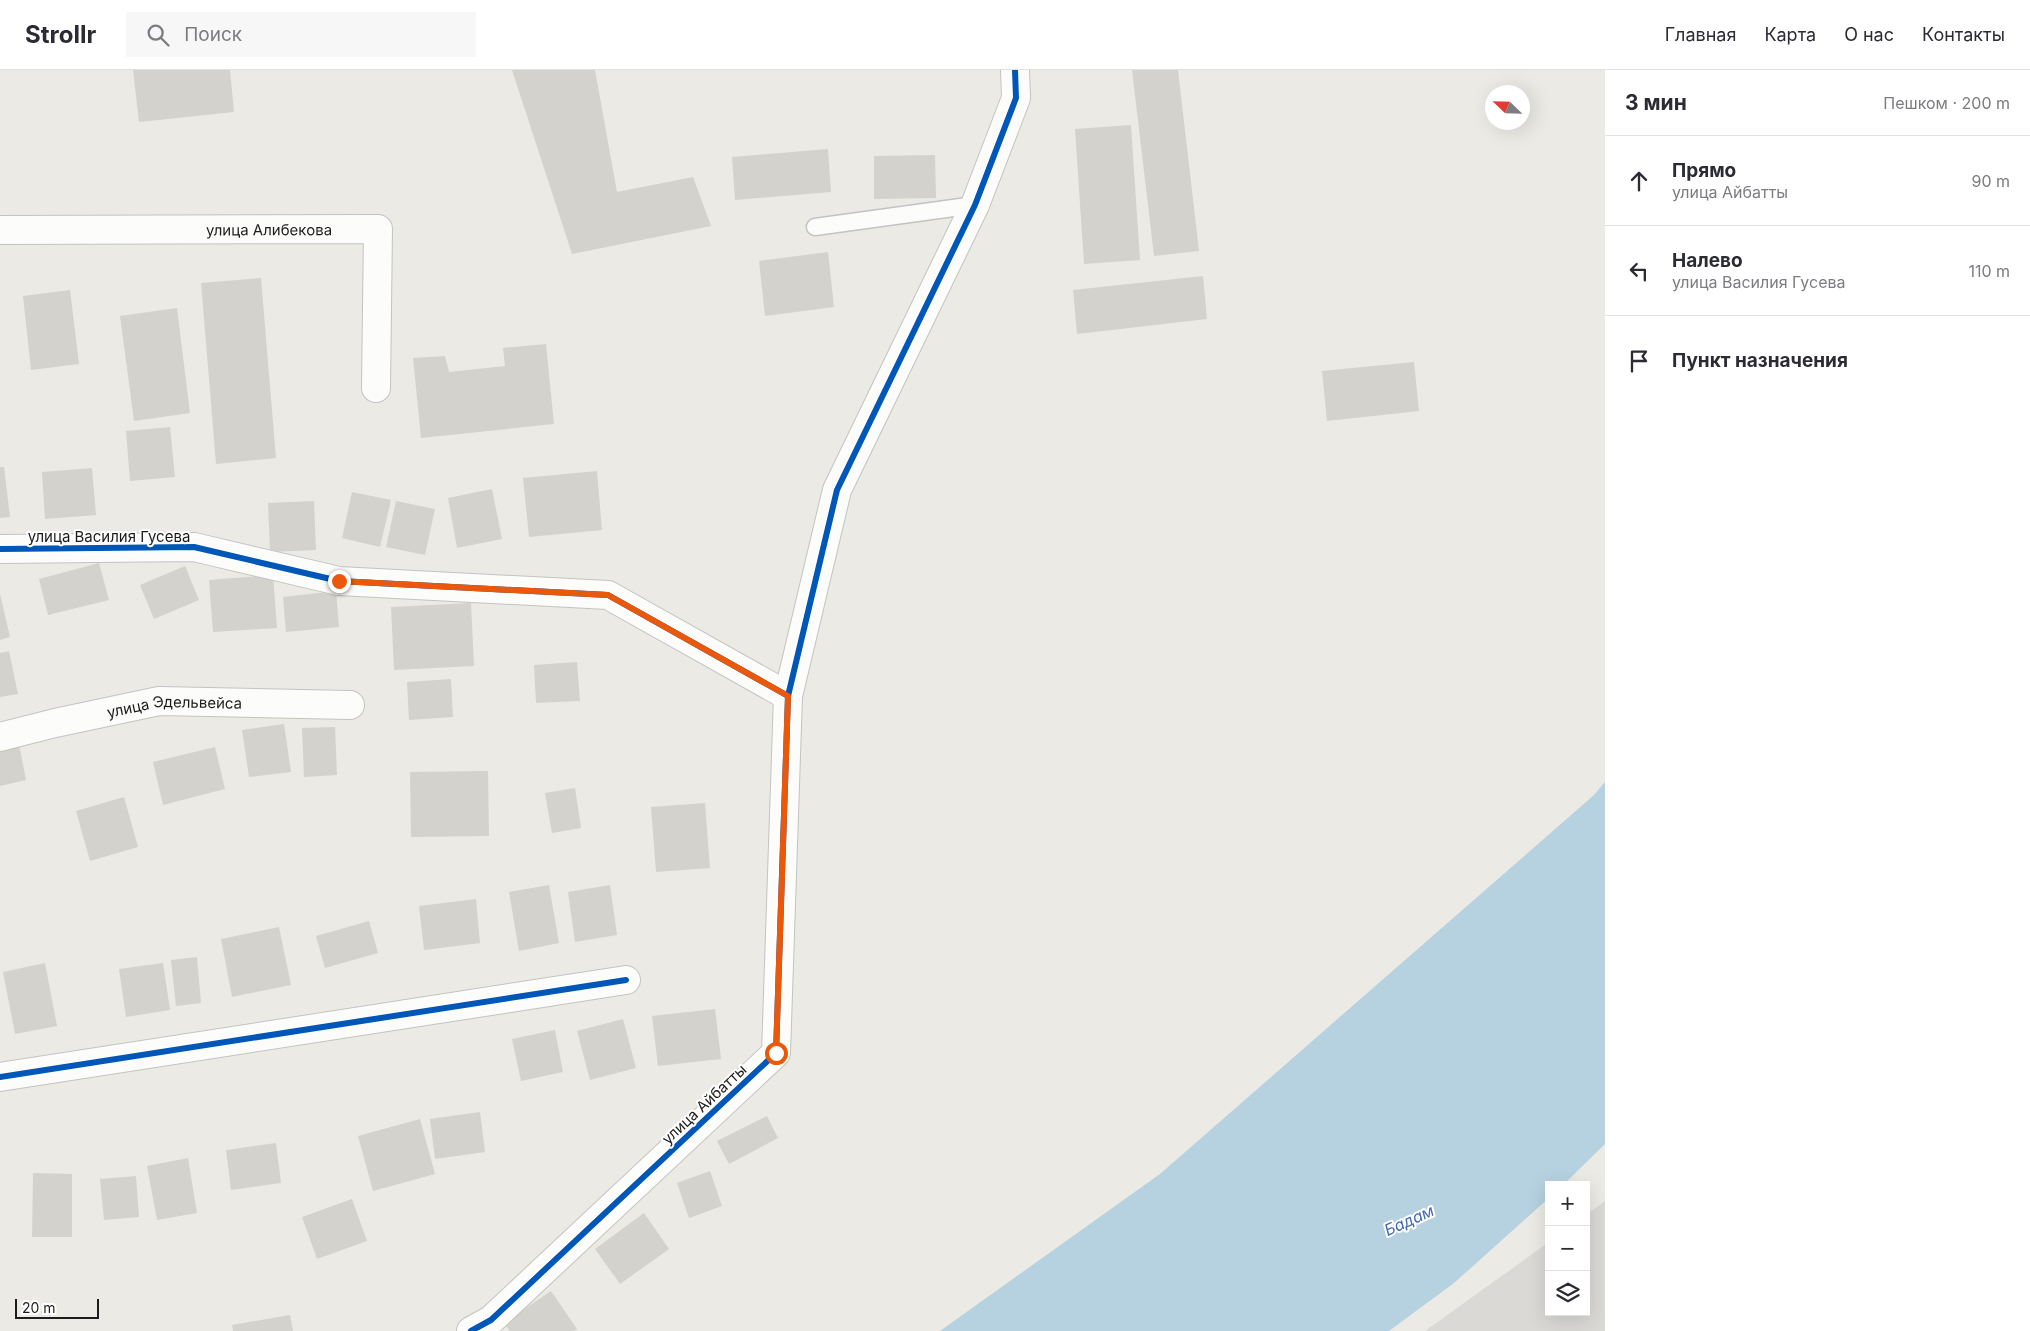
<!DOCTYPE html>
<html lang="ru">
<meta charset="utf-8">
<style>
body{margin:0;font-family:Inter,sans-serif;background:#f7f7f7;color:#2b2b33}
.controls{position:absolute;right:15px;bottom:15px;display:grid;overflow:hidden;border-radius:0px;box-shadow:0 5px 20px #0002}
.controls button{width:45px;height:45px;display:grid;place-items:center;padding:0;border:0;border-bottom:1px solid #e1e1e2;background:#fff;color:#2b2b33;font:25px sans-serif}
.compass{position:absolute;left:1485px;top:15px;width:45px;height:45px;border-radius:50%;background:#fff;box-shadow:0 5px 20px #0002;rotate:293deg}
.scale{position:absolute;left:15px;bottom:12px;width:84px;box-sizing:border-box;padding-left:5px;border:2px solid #1c1c1c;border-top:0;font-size:14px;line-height:18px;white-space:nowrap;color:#1c1c1c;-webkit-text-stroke:4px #fff;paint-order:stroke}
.stop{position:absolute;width:15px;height:15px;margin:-11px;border:4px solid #ea580c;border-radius:50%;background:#fff}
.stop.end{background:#ea580c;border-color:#fff;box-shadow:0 1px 5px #0008}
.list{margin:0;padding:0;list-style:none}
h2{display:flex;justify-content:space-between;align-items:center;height:65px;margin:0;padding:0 20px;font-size:21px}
h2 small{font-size:16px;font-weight:400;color:#7c7c81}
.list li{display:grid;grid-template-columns:32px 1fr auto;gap:15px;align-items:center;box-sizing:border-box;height:90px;padding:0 20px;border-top:1px solid #e1e1e2}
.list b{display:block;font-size:19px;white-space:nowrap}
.list p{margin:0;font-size:16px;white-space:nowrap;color:#7c7c81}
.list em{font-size:16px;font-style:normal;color:#7c7c81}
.icon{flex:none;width:28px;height:28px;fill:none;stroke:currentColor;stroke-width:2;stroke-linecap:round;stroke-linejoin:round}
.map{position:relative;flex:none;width:1605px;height:1261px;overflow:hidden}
header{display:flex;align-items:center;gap:30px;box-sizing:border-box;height:70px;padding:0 25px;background:#fff;border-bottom:1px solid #e1e1e2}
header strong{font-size:24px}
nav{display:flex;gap:28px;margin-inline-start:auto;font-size:18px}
.search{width:350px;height:45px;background:#f7f7f7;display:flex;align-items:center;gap:12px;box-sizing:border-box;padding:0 18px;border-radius:0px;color:#7c7c81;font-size:19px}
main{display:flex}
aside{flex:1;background:#fff}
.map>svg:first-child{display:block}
</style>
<header>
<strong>Strollr</strong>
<div class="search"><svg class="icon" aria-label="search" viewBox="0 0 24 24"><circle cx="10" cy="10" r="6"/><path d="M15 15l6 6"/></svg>Поиск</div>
<nav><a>Главная</a><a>Карта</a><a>О нас</a><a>Контакты</a></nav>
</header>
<main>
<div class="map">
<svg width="1605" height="1261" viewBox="0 0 1605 1261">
<rect width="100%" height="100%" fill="#ebeae4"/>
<!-- residential -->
<path fill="#dad9d6" d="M 1605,1131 L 1605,1261 L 1425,1261 L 1549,1172 L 1549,1242 L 1586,1242 L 1586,1145 Z"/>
<!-- water -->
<path fill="#b6d1e0" d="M 1605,712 L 1605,1074 L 1563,1115 L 1549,1115 L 1549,1128 L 1454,1213 L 1389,1261 L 940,1261 L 1160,1104 L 1594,725 Z"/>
<!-- building -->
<g fill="#d4d2cc">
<path d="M 133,0 L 230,0 L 234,42 L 139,52 Z"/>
<path d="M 512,0 L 595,0 L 617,122 L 693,107 L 711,156 L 572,184 Z"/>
<path d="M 1132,0 L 1178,0 L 1199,181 L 1154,186 Z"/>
<path d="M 1131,55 L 1140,190 L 1084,194 L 1075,59 Z"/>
<path d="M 828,79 L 831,122 L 735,130 L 732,87 Z"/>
<path d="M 935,85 L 936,128 L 874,129 L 874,86 Z"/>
<path d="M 828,182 L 834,237 L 765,246 L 759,191 Z"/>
<path d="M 1203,206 L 1207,249 L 1077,264 L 1073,220 Z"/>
<path d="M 261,208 L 276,388 L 216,394 L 201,213 Z"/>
<path d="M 70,220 L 79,294 L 31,300 L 23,226 Z"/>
<path d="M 177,238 L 190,343 L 134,351 L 120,246 Z"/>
<path d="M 546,274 L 554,354 L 421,368 L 413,288 L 445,286 L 449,302 L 505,296 L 503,278 Z"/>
<path d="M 1414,292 L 1419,341 L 1327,351 L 1322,301 Z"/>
<path d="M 170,357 L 175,407 L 130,411 L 126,361 Z"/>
<path d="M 0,397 L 4,397 L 10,447 L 0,448 Z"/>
<path d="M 92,398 L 96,445 L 45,449 L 42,402 Z"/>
<path d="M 597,401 L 602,460 L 529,467 L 523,408 Z"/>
<path d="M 492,419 L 502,469 L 457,478 L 448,428 Z"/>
<path d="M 352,422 L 391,430 L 380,477 L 342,468 Z"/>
<path d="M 314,431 L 316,480 L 270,482 L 268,433 Z"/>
<path d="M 396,431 L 435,439 L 425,485 L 386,477 Z"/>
<path d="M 99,493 L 109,530 L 48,545 L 39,509 Z"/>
<path d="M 185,496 L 199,530 L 154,549 L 140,515 Z"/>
<path d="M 273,505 L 277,558 L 213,562 L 209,510 Z"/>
<path d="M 336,521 L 339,557 L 286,562 L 283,527 Z"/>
<path d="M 0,524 L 10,567 L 0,570 Z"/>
<path d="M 471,533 L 474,596 L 394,600 L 391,537 Z"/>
<path d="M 9,581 L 18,624 L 0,627 L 0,583 Z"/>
<path d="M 577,592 L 580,631 L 536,633 L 534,595 Z"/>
<path d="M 451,609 L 453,647 L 409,650 L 407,612 Z"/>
<path d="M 284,654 L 291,702 L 249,707 L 242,660 Z"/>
<path d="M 335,657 L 337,705 L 304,707 L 302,658 Z"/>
<path d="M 18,669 L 26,710 L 0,716 L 0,673 Z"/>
<path d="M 215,677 L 225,719 L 163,735 L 153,692 Z"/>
<path d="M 488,701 L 489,766 L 411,767 L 410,702 Z"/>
<path d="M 575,718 L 581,758 L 552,763 L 545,723 Z"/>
<path d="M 124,727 L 138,777 L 90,791 L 76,741 Z"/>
<path d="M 705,733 L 710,798 L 656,802 L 651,737 Z"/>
<path d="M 549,815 L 559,873 L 519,881 L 509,822 Z"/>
<path d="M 610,815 L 617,865 L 575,872 L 568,822 Z"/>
<path d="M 476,829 L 480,873 L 424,880 L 419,836 Z"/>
<path d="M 369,851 L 378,883 L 325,898 L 316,866 Z"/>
<path d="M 279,857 L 291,915 L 232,927 L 221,869 Z"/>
<path d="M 197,887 L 201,933 L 176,936 L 171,890 Z"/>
<path d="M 45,893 L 57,956 L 15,964 L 3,902 Z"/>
<path d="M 163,893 L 170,940 L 126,947 L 119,899 Z"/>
<path d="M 715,939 L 721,989 L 658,996 L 652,946 Z"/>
<path d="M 623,949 L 636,998 L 590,1010 L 577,961 Z"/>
<path d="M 555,960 L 563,1002 L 521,1011 L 512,969 Z"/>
<path d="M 480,1042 L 485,1082 L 435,1089 L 430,1049 Z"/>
<path d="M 767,1046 L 778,1068 L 729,1094 L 717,1071 Z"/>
<path d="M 420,1049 L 435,1104 L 373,1121 L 358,1066 Z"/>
<path d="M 276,1073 L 281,1113 L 231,1120 L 226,1080 Z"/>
<path d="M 188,1088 L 197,1143 L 157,1150 L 147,1096 Z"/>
<path d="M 710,1101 L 722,1136 L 689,1148 L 677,1113 Z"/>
<path d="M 33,1103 L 72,1104 L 72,1167 L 32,1167 Z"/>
<path d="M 136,1106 L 139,1147 L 104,1150 L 100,1109 Z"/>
<path d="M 352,1129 L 367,1171 L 317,1189 L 302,1147 Z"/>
<path d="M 644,1143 L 669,1179 L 620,1214 L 595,1179 Z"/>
<path d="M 551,1221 L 577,1259 L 574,1261 L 510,1261 L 504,1253 Z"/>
<path d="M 290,1245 L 293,1261 L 233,1261 L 232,1255 Z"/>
</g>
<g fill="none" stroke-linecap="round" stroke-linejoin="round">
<defs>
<path id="lane" d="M 815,157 L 975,135"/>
<g id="street">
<path id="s1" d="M 0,160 L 378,159 L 376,318"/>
<path d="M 0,479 L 194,477 L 339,511 L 608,525 L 788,626"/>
<path id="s2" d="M 0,667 L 55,653 L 159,631 L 350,635"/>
<path d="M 0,1007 L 626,910"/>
<path d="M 471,1261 L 491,1250 L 776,983 L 788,626 L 837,420 L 975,135 L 1016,28 L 1015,0"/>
</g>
</defs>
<!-- lane casing -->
<use href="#lane" stroke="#c3c3c0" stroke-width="19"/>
<!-- street casing -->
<use href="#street" stroke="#c3c3c0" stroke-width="30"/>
<!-- lane -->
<use href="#lane" stroke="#fcfcfb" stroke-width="16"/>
<!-- street -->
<use href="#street" stroke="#fcfcfb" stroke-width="28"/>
<defs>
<g id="cycleway">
<path d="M 0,479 L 194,477 L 339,511 L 608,525 L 788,626"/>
<path d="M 0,1007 L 626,910"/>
<path d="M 471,1261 L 491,1250 L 776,983 L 788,626 L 837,420 L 975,135 L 1016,28 L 1015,0"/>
</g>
</defs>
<!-- cycleway casing -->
<use href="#cycleway" stroke="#fff" stroke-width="9"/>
<!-- cycleway -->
<use href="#cycleway" stroke="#0057b8" stroke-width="6"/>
</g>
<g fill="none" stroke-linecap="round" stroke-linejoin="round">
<!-- route -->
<path stroke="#ea580c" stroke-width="6" d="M 339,511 L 608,525 L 788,626 L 776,983"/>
</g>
<g text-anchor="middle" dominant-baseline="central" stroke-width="4" stroke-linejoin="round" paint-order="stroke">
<!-- street labels -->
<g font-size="15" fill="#1c1c1c" stroke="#fff">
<text stroke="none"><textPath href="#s1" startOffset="269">улица Алибекова</textPath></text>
<text x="109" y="466">улица Василия Гусева</text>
<text stroke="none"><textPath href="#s2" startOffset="178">улица Эдельвейса</textPath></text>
<text transform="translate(704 1034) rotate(-43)">улица Айбатты</text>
</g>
<!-- water labels -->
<g font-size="16" font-style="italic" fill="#446ab0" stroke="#fff">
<text transform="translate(1409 1150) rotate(-24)">Бадам</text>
</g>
</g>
</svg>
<div class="controls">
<button>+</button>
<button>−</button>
<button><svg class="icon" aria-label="layers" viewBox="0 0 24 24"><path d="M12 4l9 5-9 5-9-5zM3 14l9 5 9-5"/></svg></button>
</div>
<svg class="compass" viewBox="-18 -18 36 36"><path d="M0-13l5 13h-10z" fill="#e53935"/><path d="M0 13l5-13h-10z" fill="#7c7c81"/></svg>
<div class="scale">20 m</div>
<div class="stop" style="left:776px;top:983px"></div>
<div class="stop end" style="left:339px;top:511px"></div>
</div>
<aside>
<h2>3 мин<small>Пешком · 200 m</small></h2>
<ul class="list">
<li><svg class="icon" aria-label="ahead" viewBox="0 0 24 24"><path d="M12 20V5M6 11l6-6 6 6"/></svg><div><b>Прямо</b><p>улица Айбатты</p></div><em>90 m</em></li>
<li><svg class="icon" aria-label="left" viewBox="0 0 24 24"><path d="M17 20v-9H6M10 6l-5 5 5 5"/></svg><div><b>Налево</b><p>улица Василия Гусева</p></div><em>110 m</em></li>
<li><svg class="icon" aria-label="arrive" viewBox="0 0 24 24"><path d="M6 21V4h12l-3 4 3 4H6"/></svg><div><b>Пункт назначения</b></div></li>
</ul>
</aside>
</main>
